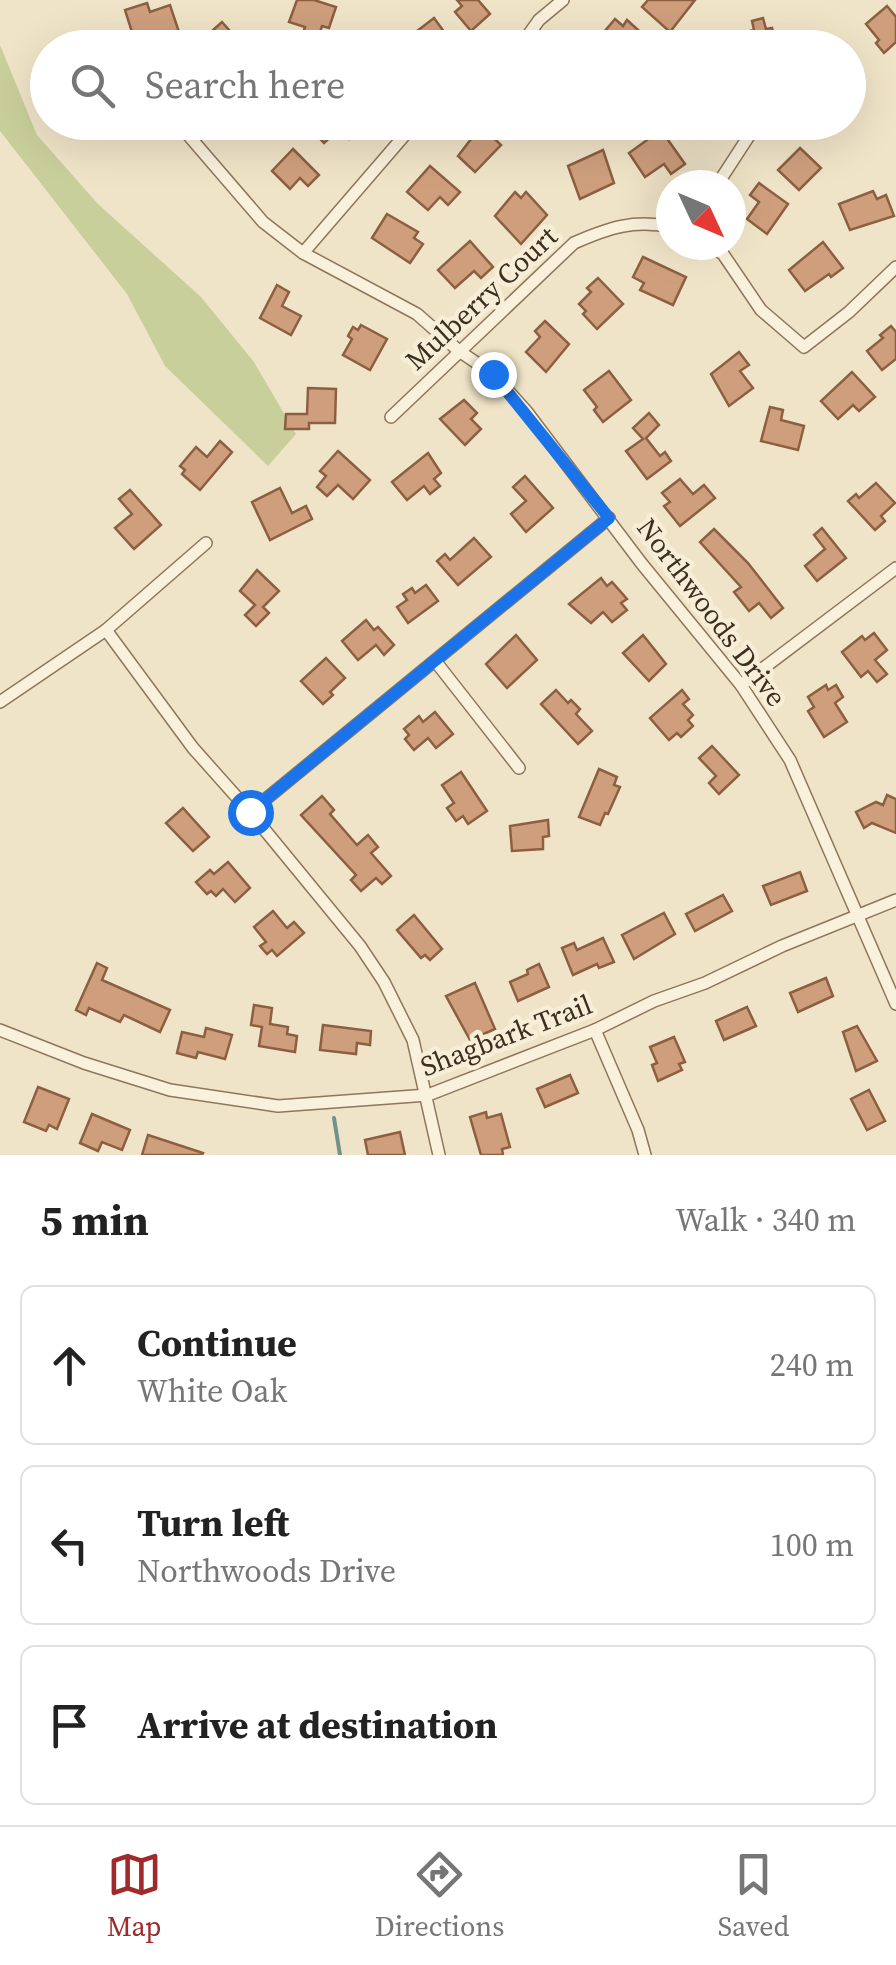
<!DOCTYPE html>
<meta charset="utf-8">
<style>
body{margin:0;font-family:"Source Serif 4",serif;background:#f2f2f2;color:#222}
.compass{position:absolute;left:656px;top:170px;width:90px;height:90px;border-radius:50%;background:#fff;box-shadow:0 10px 40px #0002;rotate:134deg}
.stop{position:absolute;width:30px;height:30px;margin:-22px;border:8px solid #1a73e8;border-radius:50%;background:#fff}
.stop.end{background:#1a73e8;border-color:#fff;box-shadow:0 2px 10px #0008}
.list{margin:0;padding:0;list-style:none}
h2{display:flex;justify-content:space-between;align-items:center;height:130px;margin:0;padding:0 40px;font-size:42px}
h2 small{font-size:32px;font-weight:400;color:#767676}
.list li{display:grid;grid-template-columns:65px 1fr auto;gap:30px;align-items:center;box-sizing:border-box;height:160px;margin:0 20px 20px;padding:0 20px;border:2px solid #e0e0e0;border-radius:15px}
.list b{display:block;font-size:38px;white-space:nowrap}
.list p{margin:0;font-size:32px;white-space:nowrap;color:#767676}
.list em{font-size:32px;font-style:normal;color:#767676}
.icon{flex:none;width:55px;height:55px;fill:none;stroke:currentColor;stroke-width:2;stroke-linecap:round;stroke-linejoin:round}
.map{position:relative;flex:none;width:896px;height:1155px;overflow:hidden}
.search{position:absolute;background:#fff;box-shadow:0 10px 40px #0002;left:30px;right:30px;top:30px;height:110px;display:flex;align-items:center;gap:25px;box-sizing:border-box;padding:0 35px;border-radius:55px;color:#767676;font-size:38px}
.sheet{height:670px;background:#fff}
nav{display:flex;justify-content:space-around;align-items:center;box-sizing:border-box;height:140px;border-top:2px solid #e0e0e0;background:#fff;font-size:28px;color:#767676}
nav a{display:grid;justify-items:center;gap:5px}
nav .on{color:#9e2a2b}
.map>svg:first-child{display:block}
</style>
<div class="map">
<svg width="896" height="1155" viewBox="0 0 896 1155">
<rect width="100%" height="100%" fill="#f0e4c8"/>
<!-- green -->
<path fill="#c9cf9b" d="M 0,45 L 37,135 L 98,204 L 201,297 L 254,362 L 296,434 L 268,466 L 165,366 L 127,294 L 0,131 Z"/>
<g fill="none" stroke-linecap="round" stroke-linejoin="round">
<!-- stream -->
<path stroke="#6f938a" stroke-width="4" d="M 334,1118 L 340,1155"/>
</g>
<!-- building -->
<g fill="#cf9f7d" stroke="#8d5f41" stroke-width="2.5">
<path d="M 297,0 L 314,0 L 336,7 L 329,28 L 322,26 L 317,41 L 302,36 L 305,27 L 289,22 Z"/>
<path d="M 457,0 L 478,0 L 490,14 L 471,31 L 455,12 L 462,6 Z"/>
<path d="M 648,0 L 695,0 L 670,32 L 642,7 Z"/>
<path d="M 147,3 L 150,12 L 170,5 L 180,35 L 152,44 L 153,48 L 137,48 L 125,10 Z"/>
<path d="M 887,6 L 896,17 L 896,42 L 884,53 L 876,43 L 879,40 L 866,24 Z"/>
<path d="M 434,18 L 445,33 L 434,42 L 438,48 L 409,48 L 404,41 Z"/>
<path d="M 763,18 L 766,29 L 772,28 L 776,48 L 737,48 L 734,35 L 754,30 L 752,21 Z"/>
<path d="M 615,19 L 623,26 L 627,20 L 658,48 L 610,48 L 599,38 Z"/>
<path d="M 222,22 L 236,38 L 225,48 L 193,48 Z"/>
<path d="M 304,122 L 355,122 L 360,128 L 349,139 L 339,129 L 324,143 Z"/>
<path d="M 477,122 L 501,145 L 475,172 L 458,156 L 471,139 L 466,134 Z"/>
<path d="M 661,130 L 685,164 L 671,174 L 664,164 L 645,177 L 629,153 Z"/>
<path d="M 800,148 L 821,168 L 799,190 L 778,170 Z"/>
<path d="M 293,149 L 319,175 L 308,186 L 300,178 L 290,189 L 272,171 Z"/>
<path d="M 603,150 L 614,183 L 580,199 L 568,166 Z"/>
<path d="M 430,166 L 460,192 L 448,205 L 440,197 L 428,210 L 407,192 Z"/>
<path d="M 759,183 L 788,204 L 767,234 L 747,219 L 759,202 L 750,195 Z"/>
<path d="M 873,191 L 877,199 L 886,195 L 894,216 L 850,230 L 839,204 Z"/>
<path d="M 515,192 L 521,198 L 526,192 L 547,215 L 521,244 L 495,216 Z"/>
<path d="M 387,214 L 418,232 L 414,238 L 423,244 L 410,263 L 372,238 Z"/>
<path d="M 470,241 L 493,267 L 481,278 L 474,271 L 455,288 L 438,270 Z"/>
<path d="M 823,242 L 843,268 L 831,277 L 829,274 L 805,291 L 789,270 Z"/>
<path d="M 643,257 L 686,277 L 673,305 L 640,290 L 644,283 L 633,277 Z"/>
<path d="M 598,278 L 623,304 L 597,329 L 583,314 L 586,311 L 579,304 L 591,292 L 587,288 Z"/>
<path d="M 277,285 L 289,292 L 282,306 L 301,316 L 291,335 L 260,318 Z"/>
<path d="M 545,321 L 569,344 L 546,372 L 526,352 L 540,337 L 535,331 Z"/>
<path d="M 361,325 L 387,339 L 370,370 L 343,355 L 352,339 L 348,336 L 353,327 L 358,330 Z"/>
<path d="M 891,326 L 896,332 L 896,359 L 882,370 L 867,351 L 883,338 L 880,335 Z"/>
<path d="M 739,352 L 749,365 L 740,371 L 753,388 L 729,406 L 711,374 Z"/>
<path d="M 609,371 L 631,400 L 603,422 L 594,410 L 597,407 L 584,390 Z"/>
<path d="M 852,372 L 875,397 L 859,411 L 853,405 L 838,419 L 821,401 Z"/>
<path d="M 308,388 L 336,389 L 335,423 L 309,423 L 309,429 L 285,429 L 286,414 L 307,414 Z"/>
<path d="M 464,400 L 477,413 L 471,419 L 481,429 L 465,445 L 440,419 Z"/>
<path d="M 770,407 L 783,410 L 781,420 L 804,426 L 798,450 L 761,441 Z"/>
<path d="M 649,413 L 659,425 L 646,438 L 660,456 L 665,452 L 671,461 L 647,479 L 626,451 L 643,439 L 633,428 Z"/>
<path d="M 220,441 L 232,452 L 200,490 L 182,474 L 185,470 L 180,466 L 196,447 L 207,457 Z"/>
<path d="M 338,451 L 370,480 L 353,499 L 338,485 L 327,496 L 317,487 L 326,476 L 320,471 Z"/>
<path d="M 428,453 L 441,473 L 434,479 L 440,486 L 430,494 L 424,486 L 407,500 L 392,482 Z"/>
<path d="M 525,476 L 553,508 L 526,532 L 511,514 L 526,501 L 513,487 Z"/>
<path d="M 680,479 L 693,494 L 704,485 L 715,498 L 680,526 L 664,506 L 670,502 L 662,493 Z"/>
<path d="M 876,483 L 895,503 L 881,516 L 885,521 L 875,530 L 848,501 L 856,494 L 859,498 Z"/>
<path d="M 280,488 L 292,513 L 306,506 L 312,519 L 270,540 L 252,502 Z"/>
<path d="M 130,490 L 161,525 L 134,549 L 115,528 L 132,514 L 119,499 Z"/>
<path d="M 822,528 L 846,558 L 817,581 L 805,566 L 825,549 L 814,535 Z"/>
<path d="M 714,529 L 748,563 L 783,608 L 771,618 L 759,603 L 749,611 L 734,592 L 741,587 L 700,542 Z"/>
<path d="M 474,538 L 491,557 L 458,585 L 437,561 L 445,554 L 450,560 Z"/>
<path d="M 257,570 L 279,591 L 263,607 L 269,613 L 256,626 L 245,615 L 255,605 L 240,591 Z"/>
<path d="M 601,578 L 607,586 L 612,582 L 627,599 L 621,603 L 627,610 L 612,622 L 603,612 L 591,623 L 569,604 Z"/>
<path d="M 426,585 L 438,601 L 408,623 L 397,607 L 407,600 L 403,594 L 412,588 L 415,593 Z"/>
<path d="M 366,620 L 374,630 L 378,627 L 394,645 L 384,655 L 376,645 L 358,660 L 342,641 Z"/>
<path d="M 874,633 L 887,650 L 875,660 L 887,674 L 877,682 L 868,671 L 861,677 L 842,652 L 862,636 L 865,640 Z"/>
<path d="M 516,635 L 537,660 L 507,688 L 486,664 Z"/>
<path d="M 643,635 L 666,664 L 649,681 L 623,653 Z"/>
<path d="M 326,658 L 345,678 L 330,692 L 333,695 L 323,704 L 301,681 Z"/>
<path d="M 826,685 L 828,690 L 836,685 L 843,697 L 835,703 L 847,722 L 824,737 L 808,711 L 814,707 L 808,697 Z"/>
<path d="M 556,690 L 568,703 L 571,700 L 580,709 L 576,714 L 592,731 L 578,744 L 541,704 Z"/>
<path d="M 682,690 L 689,699 L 683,704 L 693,715 L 688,720 L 693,726 L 681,737 L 677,733 L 669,740 L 650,718 Z"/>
<path d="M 435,712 L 453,734 L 436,748 L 428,738 L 414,750 L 405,739 L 409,735 L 404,729 L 419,716 L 423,722 Z"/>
<path d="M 712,746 L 739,775 L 719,794 L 709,783 L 716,776 L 699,758 Z"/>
<path d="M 599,769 L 617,777 L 614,785 L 620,787 L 608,814 L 605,813 L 600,825 L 579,817 Z"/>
<path d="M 461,772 L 487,811 L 468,824 L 463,816 L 456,821 L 447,808 L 454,803 L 442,785 Z"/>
<path d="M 887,795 L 896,799 L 896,833 L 872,823 L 864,828 L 856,812 L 876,802 L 883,805 Z"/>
<path d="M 322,796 L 334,810 L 330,814 L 357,845 L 368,835 L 378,847 L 371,853 L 391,876 L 382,884 L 376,878 L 361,891 L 351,880 L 356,875 L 301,815 Z"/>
<path d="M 183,808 L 209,837 L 193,851 L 166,823 Z"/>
<path d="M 548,820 L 549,836 L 543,837 L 543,849 L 512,851 L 510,826 Z"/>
<path d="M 228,862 L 250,888 L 235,902 L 223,889 L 216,896 L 211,891 L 207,894 L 196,882 L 210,870 L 214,874 Z"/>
<path d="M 800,872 L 807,891 L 771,905 L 763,886 Z"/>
<path d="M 723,895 L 732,911 L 695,931 L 686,914 Z"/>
<path d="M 273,911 L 287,928 L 294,922 L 304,933 L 277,956 L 272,950 L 267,954 L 260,946 L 266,942 L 254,927 Z"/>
<path d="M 664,913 L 675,934 L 634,959 L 622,935 Z"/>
<path d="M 414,915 L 442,949 L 430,960 L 425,955 L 421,958 L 397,930 Z"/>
<path d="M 603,938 L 614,962 L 599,968 L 597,964 L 573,975 L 562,948 L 574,943 L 577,950 Z"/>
<path d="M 97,963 L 107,968 L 102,980 L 170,1010 L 160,1032 L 124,1015 L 120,1022 L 89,1008 L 86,1015 L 76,1010 Z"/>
<path d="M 539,964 L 549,987 L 518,1001 L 510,982 L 528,974 L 527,970 Z"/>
<path d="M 826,978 L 833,996 L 798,1012 L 790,993 Z"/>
<path d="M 475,983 L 495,1029 L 470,1040 L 446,996 Z"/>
<path d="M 254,1005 L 272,1008 L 270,1024 L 288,1027 L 287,1034 L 297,1036 L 295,1052 L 259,1046 L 262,1027 L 251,1025 Z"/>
<path d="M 747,1007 L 756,1026 L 724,1040 L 716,1021 Z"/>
<path d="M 323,1025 L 371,1031 L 370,1045 L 357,1043 L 356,1054 L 320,1050 Z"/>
<path d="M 857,1026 L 877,1061 L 856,1071 L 843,1032 Z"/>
<path d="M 206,1028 L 232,1035 L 225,1059 L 198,1052 L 196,1058 L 177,1053 L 182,1032 L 204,1037 Z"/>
<path d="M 674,1037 L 685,1062 L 679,1064 L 682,1070 L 658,1081 L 652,1065 L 657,1063 L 650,1047 Z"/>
<path d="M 570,1075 L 578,1093 L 545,1107 L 537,1089 Z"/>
<path d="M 38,1087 L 69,1099 L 57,1129 L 49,1125 L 46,1131 L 24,1122 Z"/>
<path d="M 869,1090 L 885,1121 L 867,1130 L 851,1099 Z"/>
<path d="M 486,1112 L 487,1118 L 501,1114 L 510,1147 L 502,1149 L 503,1155 L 481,1155 L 470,1117 Z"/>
<path d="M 92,1114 L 130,1130 L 122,1150 L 102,1142 L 98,1151 L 80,1143 Z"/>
<path d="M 400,1132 L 405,1155 L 368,1155 L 365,1140 Z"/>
<path d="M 148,1135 L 203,1153 L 202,1155 L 142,1155 Z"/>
</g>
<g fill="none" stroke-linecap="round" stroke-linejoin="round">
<defs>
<g id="street">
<path d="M 519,48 L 539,20 L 563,0"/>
<path d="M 177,122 L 263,222 L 303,253 L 417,314 L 459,351 L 493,374 L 527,412 L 642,564 L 741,685 L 790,760 L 896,1004"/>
<path d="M 717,185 L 758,122"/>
<path d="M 709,245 L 723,254 L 761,310 L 804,347 L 849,312 L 896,267"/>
<path d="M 303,253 L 416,122"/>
<path d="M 391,417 L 574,243 C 608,228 634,219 671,227"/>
<path d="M 106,630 L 193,748 L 250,812 L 360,946 L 384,982 L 413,1040 L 439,1155"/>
<path d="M 436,662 L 519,768"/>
<path d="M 741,685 L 896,568"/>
<path d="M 0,702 L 106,630 L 206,543"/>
<path d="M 250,812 L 609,518"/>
<path d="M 0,1030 L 84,1063 L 170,1090 L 278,1106 L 428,1095 L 595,1030 L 654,1001 L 705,983 L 782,946 L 896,900"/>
<path d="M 595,1030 L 638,1130 L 645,1155"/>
</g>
</defs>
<!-- street casing -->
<use href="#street" stroke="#8d765c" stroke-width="14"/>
<!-- street -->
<use href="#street" stroke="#faf1dc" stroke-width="11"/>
</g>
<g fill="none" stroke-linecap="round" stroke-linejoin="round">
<!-- route -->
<path stroke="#1a73e8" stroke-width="12" d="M 250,812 L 609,518 L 493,374"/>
</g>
<g text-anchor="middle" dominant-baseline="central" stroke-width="9" stroke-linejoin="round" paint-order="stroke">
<!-- street labels -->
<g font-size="28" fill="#3d2e20" stroke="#f7eed8">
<text transform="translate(481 298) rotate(-43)">Mulberry Court</text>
<text transform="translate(712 612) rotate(53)">Northwoods Drive</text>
<text transform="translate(506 1035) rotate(-21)">Shagbark Trail</text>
</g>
</g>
</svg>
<svg class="compass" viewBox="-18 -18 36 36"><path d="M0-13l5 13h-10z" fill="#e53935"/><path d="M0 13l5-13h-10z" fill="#767676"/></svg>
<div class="stop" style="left:250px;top:812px"></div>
<div class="stop end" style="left:493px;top:374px"></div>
<div class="search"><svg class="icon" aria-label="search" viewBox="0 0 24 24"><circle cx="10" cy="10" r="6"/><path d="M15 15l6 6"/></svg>Search here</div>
</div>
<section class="sheet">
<h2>5 min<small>Walk · 340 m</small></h2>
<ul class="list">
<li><svg class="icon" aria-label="ahead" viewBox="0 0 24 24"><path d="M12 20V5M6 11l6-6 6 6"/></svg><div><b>Continue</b><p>White Oak</p></div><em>240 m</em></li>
<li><svg class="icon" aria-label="left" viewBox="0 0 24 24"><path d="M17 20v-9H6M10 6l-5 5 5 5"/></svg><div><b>Turn left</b><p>Northwoods Drive</p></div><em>100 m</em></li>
<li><svg class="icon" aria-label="arrive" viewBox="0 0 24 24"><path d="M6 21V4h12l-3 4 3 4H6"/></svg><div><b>Arrive at destination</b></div></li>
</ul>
</section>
<nav>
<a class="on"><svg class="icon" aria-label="map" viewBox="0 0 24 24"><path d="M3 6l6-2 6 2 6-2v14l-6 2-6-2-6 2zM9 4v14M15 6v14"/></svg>Map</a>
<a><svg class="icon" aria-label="directions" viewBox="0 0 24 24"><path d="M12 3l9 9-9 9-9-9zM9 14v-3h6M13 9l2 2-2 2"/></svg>Directions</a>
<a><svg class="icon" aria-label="saved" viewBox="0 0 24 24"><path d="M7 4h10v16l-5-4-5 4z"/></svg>Saved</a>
</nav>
